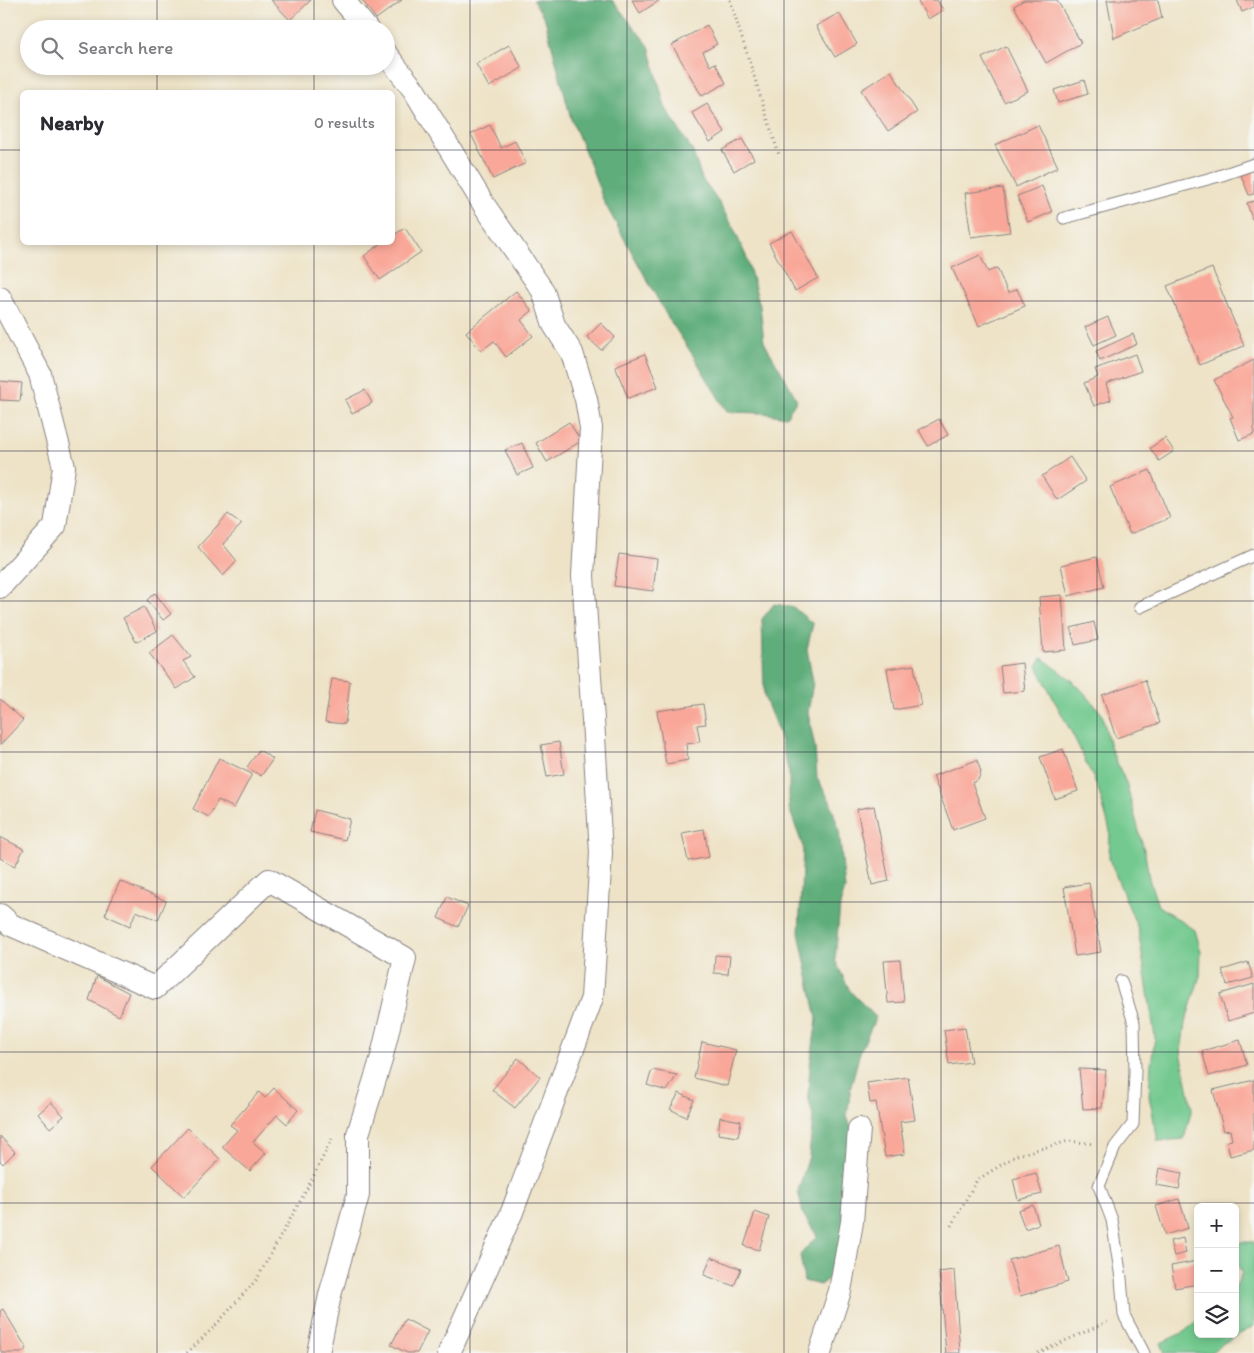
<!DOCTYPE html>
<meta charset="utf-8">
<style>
body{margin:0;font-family:Itim,sans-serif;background:#f2f2f3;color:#2b2b33}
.controls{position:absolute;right:15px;bottom:15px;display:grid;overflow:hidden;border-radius:8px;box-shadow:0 2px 8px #0003}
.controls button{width:45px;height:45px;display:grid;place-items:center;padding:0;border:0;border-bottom:1px solid #e1e1e2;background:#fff;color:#2b2b33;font:25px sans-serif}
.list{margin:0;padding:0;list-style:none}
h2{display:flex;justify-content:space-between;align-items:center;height:65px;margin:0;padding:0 20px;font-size:21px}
h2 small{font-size:16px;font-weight:400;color:#7c7c81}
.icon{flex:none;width:28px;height:28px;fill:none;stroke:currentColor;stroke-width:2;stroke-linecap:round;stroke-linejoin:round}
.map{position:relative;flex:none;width:1254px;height:1353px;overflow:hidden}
.search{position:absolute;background:#fff;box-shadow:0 2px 8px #0003;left:20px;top:20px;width:375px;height:55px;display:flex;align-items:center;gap:12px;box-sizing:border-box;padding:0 18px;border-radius:28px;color:#7c7c81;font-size:19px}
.panel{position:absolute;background:#fff;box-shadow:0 2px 8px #0003;left:20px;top:90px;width:375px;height:155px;border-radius:8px}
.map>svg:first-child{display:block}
</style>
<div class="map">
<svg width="1254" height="1353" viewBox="0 0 1254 1353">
<rect width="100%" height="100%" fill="#f6f6f2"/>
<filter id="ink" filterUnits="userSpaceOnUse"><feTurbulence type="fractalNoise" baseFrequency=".02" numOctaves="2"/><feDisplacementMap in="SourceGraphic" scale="10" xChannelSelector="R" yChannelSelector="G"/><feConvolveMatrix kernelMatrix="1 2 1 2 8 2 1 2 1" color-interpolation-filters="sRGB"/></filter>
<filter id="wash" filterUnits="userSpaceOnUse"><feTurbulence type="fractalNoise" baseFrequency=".0096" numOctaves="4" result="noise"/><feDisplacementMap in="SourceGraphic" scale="20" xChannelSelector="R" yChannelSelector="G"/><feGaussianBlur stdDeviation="1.12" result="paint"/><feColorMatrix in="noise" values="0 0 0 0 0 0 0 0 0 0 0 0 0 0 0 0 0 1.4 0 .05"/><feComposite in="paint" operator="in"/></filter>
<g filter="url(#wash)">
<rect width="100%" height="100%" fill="#eee3c7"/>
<!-- green -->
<g fill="#73c98f" stroke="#4a7665">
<path d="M 1042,658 L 1073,681 L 1088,697 L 1102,714 L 1110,747 L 1126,783 L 1145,854 L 1149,879 L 1158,906 L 1195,930 L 1201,951 L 1200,976 L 1185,1023 L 1181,1052 L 1192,1108 L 1184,1139 L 1158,1141 L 1149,1096 L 1151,1064 L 1155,1037 L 1138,929 L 1109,859 L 1110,831 L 1098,788 L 1076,741 L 1051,694 L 1037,666 Z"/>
<path d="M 1240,1242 L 1254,1242 L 1254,1326 L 1222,1344 L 1210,1353 L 1165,1353 L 1161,1343 L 1184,1332 L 1198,1320 L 1198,1334 L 1235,1334 L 1235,1288 L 1242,1273 C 1235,1259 1233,1256 1240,1242 Z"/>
</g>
<!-- forest -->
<g fill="#5ead7a" stroke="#40685a">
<path d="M 533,0 L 612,0 L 649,46 L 665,107 L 693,152 L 702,179 L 718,201 L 733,227 L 746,256 L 760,306 L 764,342 L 789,385 L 797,400 L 786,417 L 763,413 L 727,412 L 694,357 L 667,316 L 604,202 L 589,161 L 571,119 L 545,19 Z"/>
<path d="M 774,604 L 793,607 L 813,624 L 807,649 L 813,682 L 808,713 L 815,748 L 817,778 L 830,801 L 839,830 L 845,889 L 840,905 L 835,960 L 850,991 L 876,1017 L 860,1052 L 851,1086 L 847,1117 L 858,1143 L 843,1267 L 820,1285 L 804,1281 L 800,1255 L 817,1236 L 803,1214 L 798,1191 L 809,1156 L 813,1117 L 808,1096 L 810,1066 L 817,1019 L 799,933 L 803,847 L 789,808 L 789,773 L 778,731 L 764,696 L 762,619 Z"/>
</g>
<g id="blocks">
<!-- building -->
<g fill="#f9a798">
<path d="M 271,0 L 311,0 L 290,20 Z"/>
<path d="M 362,0 L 402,0 L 376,19 Z"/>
<path d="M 632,0 L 660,0 L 640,13 Z"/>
<path d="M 917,0 L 937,0 L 943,10 L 928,19 Z"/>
<path d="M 1024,0 L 1057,0 L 1081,43 L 1046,63 L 1014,6 Z"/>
<path d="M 1107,0 L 1158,0 L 1162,18 L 1114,38 Z"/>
<path d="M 1237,0 L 1254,0 L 1254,7 L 1242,12 Z"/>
<path d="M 839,13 L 857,44 L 835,57 L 816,26 Z"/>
<path d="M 707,25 L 717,44 L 703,52 L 710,66 L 715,63 L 726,83 L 702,96 L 672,45 Z"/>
<path d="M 509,45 L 522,68 L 489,87 L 476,64 Z"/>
<path d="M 1006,46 L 1028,91 L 1004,102 L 982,58 Z"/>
<path d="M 891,71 L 917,112 L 888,131 L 861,90 Z"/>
<path d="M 1084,80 L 1088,94 L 1058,103 L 1054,90 Z"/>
<path d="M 707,104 L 725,132 L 710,142 L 692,113 Z"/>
<path d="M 490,125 L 501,148 L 515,141 L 526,163 L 493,179 L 471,134 Z"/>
<path d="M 1038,125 L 1058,167 L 1016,187 L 995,145 Z"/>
<path d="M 742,139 L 754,159 L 734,171 L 722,150 Z"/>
<path d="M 1254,170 L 1254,194 L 1249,195 L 1241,175 Z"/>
<path d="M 1042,186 L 1052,212 L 1028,222 L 1017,196 Z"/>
<path d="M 1003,188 L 1010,232 L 971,237 L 965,193 Z"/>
<path d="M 1254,201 L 1254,219 L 1252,219 L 1247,203 Z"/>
<path d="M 405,228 L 421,252 L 380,280 L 364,256 L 383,242 L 392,242 L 392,236 Z"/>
<path d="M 792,231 L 818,278 L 795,291 L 769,243 Z"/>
<path d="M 980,255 L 988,272 L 997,268 L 1008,293 L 1017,289 L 1025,306 L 979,326 L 952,268 Z"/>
<path d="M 1212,268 L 1244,346 L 1200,365 L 1167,286 Z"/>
<path d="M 516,291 L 532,311 L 521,320 L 533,336 L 506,357 L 494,341 L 481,351 L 466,332 Z"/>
<path d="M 1108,317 L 1116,335 L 1094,345 L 1085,327 Z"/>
<path d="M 601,323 L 615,337 L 601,350 L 587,337 Z"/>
<path d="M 1133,334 L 1137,344 L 1100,361 L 1096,351 Z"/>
<path d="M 645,354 L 658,387 L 628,398 L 615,366 Z"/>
<path d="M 1135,354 L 1141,371 L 1106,384 L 1111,400 L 1094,406 L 1084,383 L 1098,377 L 1095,369 Z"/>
<path d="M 1254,360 L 1254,434 L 1239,440 L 1230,418 L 1233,417 L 1214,380 Z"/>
<path d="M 0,381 L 22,383 L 20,401 L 0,400 Z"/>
<path d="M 365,390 L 372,403 L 352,414 L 345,400 Z"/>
<path d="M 939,419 L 948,435 L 928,446 L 919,430 Z"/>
<path d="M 569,422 L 581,441 L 547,462 L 536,443 Z"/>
<path d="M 1165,438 L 1174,451 L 1159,461 L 1150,448 Z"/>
<path d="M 522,443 L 533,468 L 517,475 L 505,450 Z"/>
<path d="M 1070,457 L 1086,481 L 1057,500 L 1042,476 Z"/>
<path d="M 1150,470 L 1170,518 L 1130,534 L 1110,487 Z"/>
<path d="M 228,514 L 242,524 L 223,544 L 237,561 L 223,576 L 198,547 Z"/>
<path d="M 619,554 L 657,559 L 653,591 L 614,586 Z"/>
<path d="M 1097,557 L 1104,587 L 1068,596 L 1061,565 Z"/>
<path d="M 155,593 L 171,614 L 163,620 L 147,600 Z"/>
<path d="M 1062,595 L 1066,650 L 1043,652 L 1039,597 Z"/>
<path d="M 144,607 L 157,631 L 136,642 L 123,618 Z"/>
<path d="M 1094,622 L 1098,640 L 1075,645 L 1071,628 Z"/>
<path d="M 173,635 L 191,657 L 183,661 L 195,677 L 177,689 L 149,653 Z"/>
<path d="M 1022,663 L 1025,691 L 1003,693 L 1000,666 Z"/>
<path d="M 914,665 L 921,705 L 894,710 L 887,669 Z"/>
<path d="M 332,679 L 350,681 L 345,724 L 325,722 Z"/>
<path d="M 1145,680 L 1160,723 L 1116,738 L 1102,695 Z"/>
<path d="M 0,699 L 23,720 L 0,745 Z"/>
<path d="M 703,704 L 706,724 L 697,725 L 700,742 L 686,744 L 688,760 L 666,764 L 657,711 Z"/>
<path d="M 559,742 L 564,774 L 547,777 L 541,745 Z"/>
<path d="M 1063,749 L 1078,791 L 1055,799 L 1040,757 Z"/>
<path d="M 259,750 L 273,759 L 261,776 L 247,767 Z"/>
<path d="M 219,758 L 252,774 L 234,808 L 218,800 L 209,817 L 193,809 Z"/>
<path d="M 977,760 L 981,772 L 978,780 L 972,783 L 985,818 L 953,830 L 933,776 Z"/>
<path d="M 874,806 L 889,881 L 872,885 L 857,809 Z"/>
<path d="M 315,810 L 350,819 L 345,840 L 310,832 Z"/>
<path d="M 704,829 L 709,857 L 688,861 L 682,833 Z"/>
<path d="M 0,837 L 24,849 L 15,866 L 0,858 Z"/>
<path d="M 120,881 L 166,901 L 158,920 L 136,911 L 130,926 L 105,915 Z"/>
<path d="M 1089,883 L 1101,952 L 1075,956 L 1064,887 Z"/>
<path d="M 447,897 L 468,906 L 458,927 L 438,918 Z"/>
<path d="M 715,955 L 730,956 L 728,974 L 714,973 Z"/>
<path d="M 900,960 L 904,1002 L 888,1003 L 884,961 Z"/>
<path d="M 1248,962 L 1253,978 L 1227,985 L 1222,970 Z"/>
<path d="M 97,976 L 129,993 L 119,1016 L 89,1000 Z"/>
<path d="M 1254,984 L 1254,1013 L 1228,1021 L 1220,994 Z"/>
<path d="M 965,1027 L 971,1062 L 949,1065 L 944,1030 Z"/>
<path d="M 1240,1040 L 1247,1065 L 1209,1076 L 1202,1051 Z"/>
<path d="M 702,1042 L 736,1050 L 727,1086 L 694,1078 Z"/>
<path d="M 518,1058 L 540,1077 L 515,1108 L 492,1090 Z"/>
<path d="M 1079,1069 L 1106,1070 L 1102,1108 L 1083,1109 Z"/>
<path d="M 652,1070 L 677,1075 L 667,1091 L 647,1085 Z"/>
<path d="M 908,1077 L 915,1120 L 900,1122 L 905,1154 L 885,1157 L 876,1102 L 870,1103 L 867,1083 Z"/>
<path d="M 1254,1080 L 1254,1150 L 1230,1156 L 1227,1141 L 1232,1140 L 1230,1130 L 1224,1131 L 1213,1090 Z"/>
<path d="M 274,1088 L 298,1110 L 287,1124 L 277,1115 L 253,1142 L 266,1153 L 250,1171 L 222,1147 L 237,1130 L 230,1125 L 259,1092 L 265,1098 Z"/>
<path d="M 679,1093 L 694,1100 L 686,1117 L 670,1109 Z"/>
<path d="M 51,1102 L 64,1116 L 50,1128 L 38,1114 Z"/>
<path d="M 720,1117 L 741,1121 L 738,1137 L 718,1134 Z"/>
<path d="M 188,1128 L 220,1159 L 184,1197 L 152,1166 Z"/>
<path d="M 0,1136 L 15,1152 L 3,1164 L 0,1161 Z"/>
<path d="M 1159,1168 L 1182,1173 L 1179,1189 L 1156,1185 Z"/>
<path d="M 1036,1173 L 1042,1194 L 1018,1200 L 1013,1179 Z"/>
<path d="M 1179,1199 L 1188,1228 L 1165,1235 L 1156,1206 Z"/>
<path d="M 1033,1205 L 1039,1224 L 1025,1229 L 1018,1210 Z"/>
<path d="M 755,1212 L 769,1217 L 759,1250 L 744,1246 Z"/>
<path d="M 1183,1238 L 1186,1253 L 1174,1256 L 1170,1241 Z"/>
<path d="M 1059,1246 L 1068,1282 L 1020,1296 L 1009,1260 Z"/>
<path d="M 711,1257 L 741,1269 L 734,1286 L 704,1275 Z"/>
<path d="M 1197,1261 L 1198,1284 L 1175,1288 L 1171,1266 Z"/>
<path d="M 954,1270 L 960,1353 L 946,1353 L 939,1272 Z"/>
<path d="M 3,1309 L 27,1349 L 21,1353 L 2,1353 L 0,1349 L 0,1311 Z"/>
<path d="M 405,1319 L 428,1331 L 417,1353 L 407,1353 L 391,1345 Z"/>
</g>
</g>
</g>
<g filter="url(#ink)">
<use href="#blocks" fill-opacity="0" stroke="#888281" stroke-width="1"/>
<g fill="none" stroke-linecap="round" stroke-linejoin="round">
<defs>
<g id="service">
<path d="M 1064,218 L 1219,176 L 1254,164"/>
<path d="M 1140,607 L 1254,555"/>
<path d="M 1121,981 L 1134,1023 L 1135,1071 L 1133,1124 L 1115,1147 L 1099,1186 L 1112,1220 L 1121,1278 L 1124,1315 L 1144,1353"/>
</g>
<g id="minor">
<path d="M 343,0 L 367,29"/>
<path d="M 386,54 L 414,90 L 484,205 L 543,291 L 554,325 L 572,353 L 586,399 L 591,428 L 583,576 L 593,720 L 601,853 L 592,998 L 512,1212 L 449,1353"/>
<path d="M 0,298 L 40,374 L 64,467 L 55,526 L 0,587"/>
<path d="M 0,915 L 11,925 L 155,988 L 269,880 L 405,958 L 381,1060 L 358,1134 L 358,1195 L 330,1295 L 318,1353"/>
<path d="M 820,1353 L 840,1291 L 852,1222 L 859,1129"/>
</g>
</defs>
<!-- service casing -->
<use href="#service" stroke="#888281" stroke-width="13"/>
<!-- minor casing -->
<use href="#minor" stroke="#888281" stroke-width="24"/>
<!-- path -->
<g stroke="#888281" stroke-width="3" stroke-dasharray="1 4" stroke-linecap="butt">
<path d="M 730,0 L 779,155"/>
<path d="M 951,1226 L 977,1180 L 1017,1155 L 1069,1141 L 1095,1144"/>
<path d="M 187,1353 L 215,1326 L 257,1279 L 308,1187 L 332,1139"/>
<path d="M 1038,1353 L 1107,1322"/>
</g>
<!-- service -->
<use href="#service" stroke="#fff" stroke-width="11"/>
<!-- minor -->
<use href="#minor" stroke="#fff" stroke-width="22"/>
</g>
</g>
<!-- grid -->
<path fill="none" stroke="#22223b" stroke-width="1" stroke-opacity="0.55" d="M 157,0 L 157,29M 314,0 L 314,29M 470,0 L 470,1353M 627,0 L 627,1353M 784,0 L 784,1353M 941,0 L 941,1353M 1097,0 L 1097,1353M 157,66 L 157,92M 314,66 L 314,92M 0,150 L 22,150M 392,150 L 1254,150M 157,242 L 157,1353M 314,242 L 314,1353M 0,301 L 1254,301M 0,451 L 1254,451M 0,601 L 1254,601M 0,752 L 1254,752M 0,902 L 1254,902M 0,1052 L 1254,1052M 0,1203 L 1254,1203"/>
</svg>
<div class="controls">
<button>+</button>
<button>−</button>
<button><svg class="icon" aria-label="layers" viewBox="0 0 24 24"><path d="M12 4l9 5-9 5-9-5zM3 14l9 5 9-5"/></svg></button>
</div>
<div class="search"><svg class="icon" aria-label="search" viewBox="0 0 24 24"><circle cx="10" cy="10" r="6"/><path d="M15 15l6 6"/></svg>Search here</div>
<section class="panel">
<h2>Nearby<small>0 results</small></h2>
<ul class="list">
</ul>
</section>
</div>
